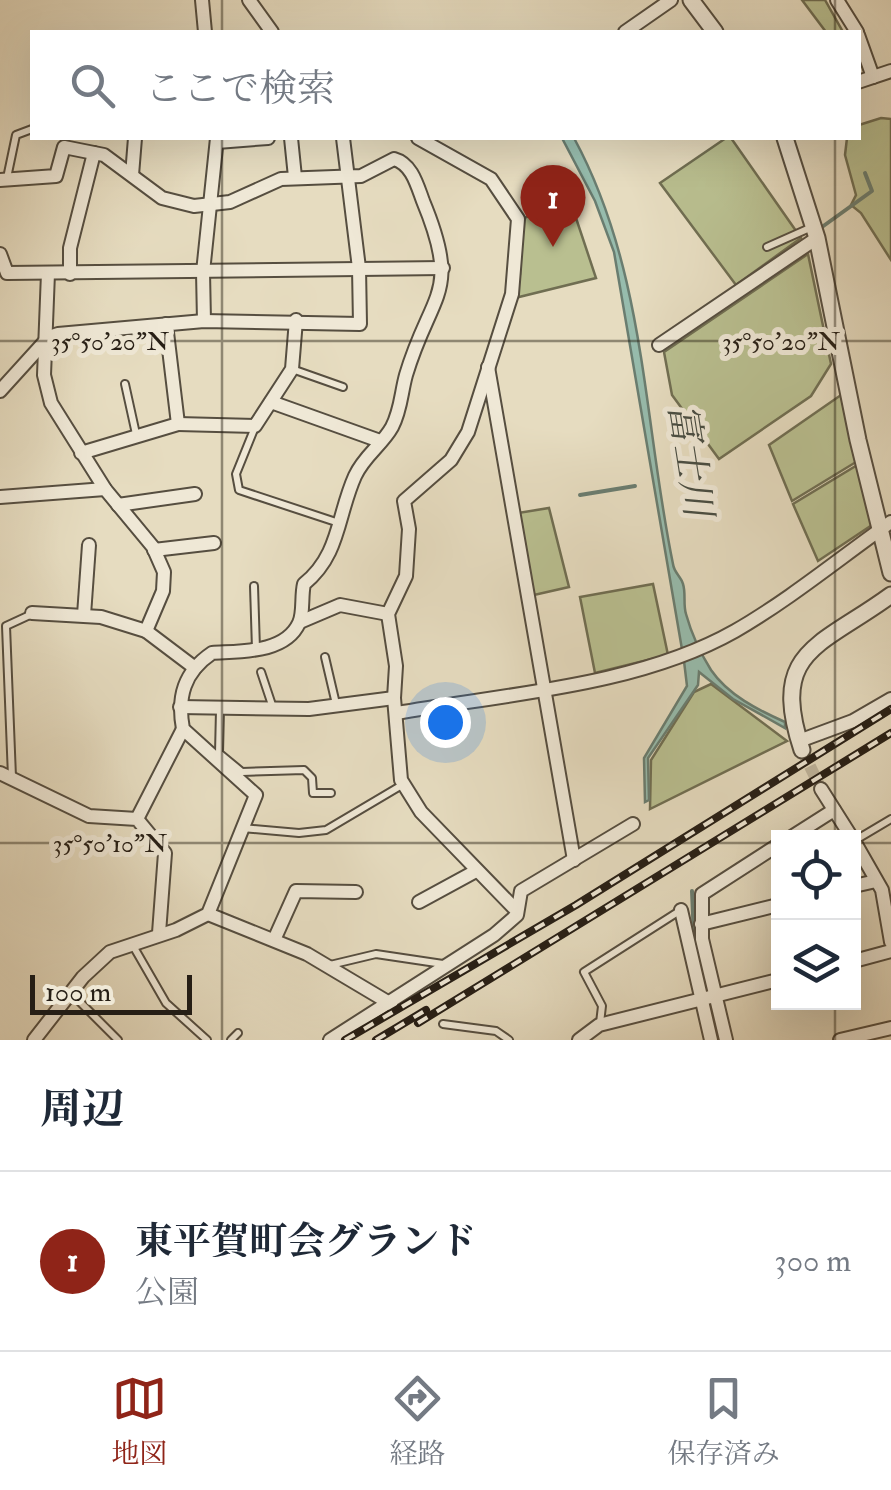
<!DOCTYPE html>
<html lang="ja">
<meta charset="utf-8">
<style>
body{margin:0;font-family:"IM FELL Double Pica","Noto Serif JP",serif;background:#f6f6f7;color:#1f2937}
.controls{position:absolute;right:30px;bottom:30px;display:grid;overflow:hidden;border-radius:0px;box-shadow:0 10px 40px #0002}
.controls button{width:90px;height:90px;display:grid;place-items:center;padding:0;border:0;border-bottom:2px solid #e0e1e3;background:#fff;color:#1f2937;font:50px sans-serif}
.scale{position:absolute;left:30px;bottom:25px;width:162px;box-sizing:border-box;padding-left:10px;border:5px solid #261e15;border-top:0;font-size:28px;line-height:35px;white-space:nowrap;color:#261e15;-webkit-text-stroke:8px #efe8d6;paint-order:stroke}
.you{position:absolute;left:445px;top:722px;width:35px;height:35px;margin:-25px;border:8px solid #fff;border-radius:50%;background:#1a73e8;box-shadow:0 0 0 15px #1a73e833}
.badge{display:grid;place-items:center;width:65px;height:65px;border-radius:50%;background:#8f2418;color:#fff;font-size:32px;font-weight:700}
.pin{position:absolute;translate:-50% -82px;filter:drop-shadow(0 2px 5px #0008)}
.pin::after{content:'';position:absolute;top:52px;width:35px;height:30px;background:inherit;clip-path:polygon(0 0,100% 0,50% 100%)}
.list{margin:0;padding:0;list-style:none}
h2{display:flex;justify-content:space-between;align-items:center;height:130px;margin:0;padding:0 40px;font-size:42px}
h2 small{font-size:32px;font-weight:400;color:#747a83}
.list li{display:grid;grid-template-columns:65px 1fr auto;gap:30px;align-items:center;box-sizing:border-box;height:180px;padding:0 40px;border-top:2px solid #e0e1e3}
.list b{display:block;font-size:38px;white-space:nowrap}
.list p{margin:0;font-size:32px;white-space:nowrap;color:#747a83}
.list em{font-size:32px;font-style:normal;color:#747a83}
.icon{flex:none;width:55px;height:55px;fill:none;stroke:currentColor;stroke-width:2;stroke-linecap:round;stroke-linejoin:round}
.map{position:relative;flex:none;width:891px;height:1040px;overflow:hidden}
.search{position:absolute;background:#fff;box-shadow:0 10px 40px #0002;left:30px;right:30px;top:30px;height:110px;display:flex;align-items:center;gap:25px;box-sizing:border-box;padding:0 35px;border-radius:0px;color:#747a83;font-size:38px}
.sheet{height:310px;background:#fff}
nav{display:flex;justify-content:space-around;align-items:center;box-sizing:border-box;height:140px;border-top:2px solid #e0e1e3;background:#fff;font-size:28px;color:#747a83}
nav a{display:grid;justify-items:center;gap:5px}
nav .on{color:#8f2418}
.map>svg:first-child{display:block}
</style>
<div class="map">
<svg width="891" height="1040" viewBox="0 0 891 1040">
<rect width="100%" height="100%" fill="#e6dcc0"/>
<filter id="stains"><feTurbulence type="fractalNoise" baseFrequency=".002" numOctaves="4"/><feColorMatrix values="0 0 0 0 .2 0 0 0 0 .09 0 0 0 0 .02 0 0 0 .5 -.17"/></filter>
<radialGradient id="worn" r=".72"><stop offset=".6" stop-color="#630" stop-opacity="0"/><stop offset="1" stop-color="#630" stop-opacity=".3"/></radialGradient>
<!-- green -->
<g fill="#b9bf90" stroke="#706e52" stroke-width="2.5">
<path d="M 802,0 L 825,0 L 843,32 L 826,32 Z"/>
<path d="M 881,118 L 891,119 L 891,260 L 861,213 L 851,205 L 856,195 L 845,155 L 847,138 L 858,138 L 859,125 Z"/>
<path d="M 726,138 L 731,138 L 801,238 L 736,285 L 660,183 Z"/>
<path d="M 569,197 L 596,278 L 515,298 L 520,274 L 520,220 Z"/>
<path d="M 808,254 L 831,364 L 811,396 L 719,459 L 672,395 L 664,352 Z"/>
<path d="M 841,395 L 856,462 L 792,501 L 769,445 Z"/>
<path d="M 859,464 L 872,525 L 818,561 L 793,504 Z"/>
<path d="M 549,508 L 569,587 L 534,595 L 518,513 Z"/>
<path d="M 653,584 L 668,655 L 595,673 L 580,597 Z"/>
<path d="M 711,684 L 787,741 L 650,809 L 651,760 L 694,692 Z"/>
</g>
<!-- water -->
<path fill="#97bcad" stroke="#6a7d70" stroke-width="2.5" d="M 562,138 L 574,138 C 646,271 643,419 673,564 C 674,573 681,576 683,584 C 686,593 683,604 686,614 C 691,632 701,654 711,670 C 728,695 758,710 785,722 L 785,728 L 733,699 L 699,672 L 698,685 L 648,758 L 649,800 L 645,802 L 644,758 L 687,686 L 684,661 L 614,252 L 595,201 Z"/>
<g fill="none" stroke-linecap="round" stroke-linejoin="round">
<!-- stream -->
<g stroke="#6a7d70" stroke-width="4">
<path d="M 822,227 L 872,191 L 865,173"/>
<path d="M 580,495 L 635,486"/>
<path d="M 692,891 L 694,938"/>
<path d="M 708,1001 L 718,1040"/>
</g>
<!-- minor-tunnel -->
<path stroke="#c0b69e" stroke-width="12" stroke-dasharray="12 6" stroke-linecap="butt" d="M 802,750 L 821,789"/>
<defs>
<g id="service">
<path d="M 7,178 L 16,135 L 32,129"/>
<path d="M 767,247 L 812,227"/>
<path d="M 292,369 L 343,387"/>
<path d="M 125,384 L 136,434"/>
<path d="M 255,427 L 236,474 L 239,490 L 339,523"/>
<path d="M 254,586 L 256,649"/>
<path d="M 325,657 L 336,704"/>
<path d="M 261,672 L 273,708"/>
<path d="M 220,710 L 219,753 L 242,772 L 304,770 L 312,778 L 313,793 L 331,793"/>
<path d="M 12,777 L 6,626 L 32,614"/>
<path d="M 242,828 L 299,833 L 326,830 L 402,785"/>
<path d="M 854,841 L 891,819"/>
<path d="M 132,944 L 166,1003 L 207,1040"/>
<path d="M 330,965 L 376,954 L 443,964"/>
<path d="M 72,994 L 118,1040"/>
<path d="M 600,1023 L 602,1006 L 584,972 L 681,910"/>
<path d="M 443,1024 L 496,1031 L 509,1040"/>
<path d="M 231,1040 L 238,1033"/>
</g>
<g id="minor">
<path d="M 202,0 L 205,32"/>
<path d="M 249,0 L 272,32"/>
<path d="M 837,0 L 857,32"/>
<path d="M 625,32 L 671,0"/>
<path d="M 858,35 L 873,77"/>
<path d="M 858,82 L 891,71"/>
<path d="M 291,138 L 295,177"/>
<path d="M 418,138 L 491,179 L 518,219 L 512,294 L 468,432 L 451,460 L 404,501 L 409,529 L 406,576 L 388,614 L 396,666 L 394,698 L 401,780 L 421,812 L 517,911"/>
<path d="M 217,142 L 268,138"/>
<path d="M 132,175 L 135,138"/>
<path d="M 0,180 L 56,176 L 64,147 L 104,155 L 162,198 L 194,206 L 230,202 L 281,179 L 361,176 L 394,159 C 412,164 417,185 423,201 C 462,295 431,291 406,375 C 401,393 401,410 392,427 C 382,445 364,456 355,476 C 337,516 340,555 304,584 C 301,596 304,613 299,623 C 285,654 238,651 212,653 C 184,672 177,697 183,729 L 256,795 L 208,914 L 176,930 L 110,952 L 83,977 L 34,1040"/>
<path d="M 0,254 L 7,273 L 443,268"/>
<path d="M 70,274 L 70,248 L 94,153"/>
<path d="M 204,321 L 203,272 L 217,138"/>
<path d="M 659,345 L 817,238"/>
<path d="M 488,367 L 574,860"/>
<path d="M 0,391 L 49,337 L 58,334 L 204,321 L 360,324 L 359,268 L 343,138"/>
<path d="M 271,402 L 380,441"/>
<path d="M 178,424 L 255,426 L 292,369 L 296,320"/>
<path d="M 81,453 L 178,424 L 166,324"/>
<path d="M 0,497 L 105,489"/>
<path d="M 118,505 L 195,494"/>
<path d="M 154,550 L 214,543"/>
<path d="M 32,613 L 101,617 L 146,631 L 163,591 L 164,572 L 153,547 L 105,489 L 51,403 L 44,375 L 48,273"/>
<path d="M 84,615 L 89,545"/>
<path d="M 300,622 L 340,605 L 388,614"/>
<path d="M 146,631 L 195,668"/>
<path d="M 180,707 L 309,709 L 394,698"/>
<path d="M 397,713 C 506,694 638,686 735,631 C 789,600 840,558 891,522"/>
<path d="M 799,741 L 853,721 L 891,699"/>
<path d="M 0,773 L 89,816 L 137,819 L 165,853 L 159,933"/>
<path d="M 821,789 L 852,838"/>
<path d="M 137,819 L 183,729"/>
<path d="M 790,838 L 834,810"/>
<path d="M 854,841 L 882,890 L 891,942"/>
<path d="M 854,886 L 876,881"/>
<path d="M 419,902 L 476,871"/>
<path d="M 681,910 L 711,1040"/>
<path d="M 208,914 L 307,954 L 391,1004"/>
<path d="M 701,924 L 778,905"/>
<path d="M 274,940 L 296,891 L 356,892"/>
<path d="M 854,961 L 891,951"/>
<path d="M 330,1040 L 494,935 L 517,915 L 521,891 L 633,824"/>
<path d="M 579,1040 L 599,1025 L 778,980"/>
<path d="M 726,1040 L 702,939 L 702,894 L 778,845"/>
<path d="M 840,1040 L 891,1028"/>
</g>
<g id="tertiary">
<path d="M 691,0 L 715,32"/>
<path d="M 785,138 L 817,238 L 858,440 L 891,573"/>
<path d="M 802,750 C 769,650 820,647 891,595"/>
</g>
</defs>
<!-- service casing -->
<use href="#service" stroke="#564e40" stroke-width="10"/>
<!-- minor casing -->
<use href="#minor" stroke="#564e40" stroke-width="16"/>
<!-- tertiary casing -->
<use href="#tertiary" stroke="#564e40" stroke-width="19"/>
<!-- service -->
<use href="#service" stroke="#efe8d6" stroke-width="6"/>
<!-- minor -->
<use href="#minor" stroke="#efe8d6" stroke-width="12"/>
<!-- tertiary -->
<use href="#tertiary" stroke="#efe8d6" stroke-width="15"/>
<defs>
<g id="rail">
<path d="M 418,1023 L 891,733"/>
<path d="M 345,1040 L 576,905 L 891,709"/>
<path d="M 376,1040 L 426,1010"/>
</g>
</defs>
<!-- rail casing -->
<use href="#rail" stroke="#261e15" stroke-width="8"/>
<!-- rail -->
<use href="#rail" stroke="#efe8d6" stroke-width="4" stroke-dasharray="11" stroke-linecap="butt"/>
</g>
<!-- ticks -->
<path fill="none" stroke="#261e15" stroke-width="2.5" stroke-opacity="0.45" d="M 222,0 L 222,32M 835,0 L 835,32M 222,138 L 222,1040M 835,138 L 835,838M 0,341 L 891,341M 0,843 L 778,843M 854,843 L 891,843M 835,1002 L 835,1040"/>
<g text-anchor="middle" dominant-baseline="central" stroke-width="10" stroke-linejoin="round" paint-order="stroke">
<!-- water labels -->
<g font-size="38" font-style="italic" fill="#484d43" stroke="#efe8d6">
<text transform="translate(690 460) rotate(81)">富士川</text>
</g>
</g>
<g font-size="25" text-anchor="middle" fill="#261e15" stroke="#efe8d6" stroke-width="10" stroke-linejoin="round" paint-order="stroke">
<text x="110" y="350">35°50'20"N</text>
<text x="781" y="350">35°50'20"N</text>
<text x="110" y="852">35°50'10"N</text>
</g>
<rect width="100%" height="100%" filter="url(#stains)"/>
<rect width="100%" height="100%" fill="url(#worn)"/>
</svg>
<div class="controls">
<button><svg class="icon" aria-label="locate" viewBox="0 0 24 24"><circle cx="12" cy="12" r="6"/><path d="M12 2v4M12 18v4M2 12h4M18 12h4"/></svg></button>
<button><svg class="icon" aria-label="layers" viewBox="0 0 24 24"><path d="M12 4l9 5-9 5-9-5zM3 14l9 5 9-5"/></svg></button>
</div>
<div class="scale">100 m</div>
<div class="you"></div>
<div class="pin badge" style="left:553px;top:247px">1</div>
<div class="search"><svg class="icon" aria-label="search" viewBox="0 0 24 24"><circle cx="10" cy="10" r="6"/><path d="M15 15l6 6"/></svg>ここで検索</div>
</div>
<section class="sheet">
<h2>周辺<small></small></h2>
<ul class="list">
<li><span class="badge">1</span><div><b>東平賀町会グランド</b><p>公園</p></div><em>300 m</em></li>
</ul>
</section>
<nav>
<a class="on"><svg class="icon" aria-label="map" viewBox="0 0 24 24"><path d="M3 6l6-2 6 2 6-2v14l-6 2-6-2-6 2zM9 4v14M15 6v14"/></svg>地図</a>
<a><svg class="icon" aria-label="directions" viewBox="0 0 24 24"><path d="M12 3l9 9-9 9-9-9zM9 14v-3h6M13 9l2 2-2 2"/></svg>経路</a>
<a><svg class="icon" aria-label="saved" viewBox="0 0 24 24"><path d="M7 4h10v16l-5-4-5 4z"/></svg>保存済み</a>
</nav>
